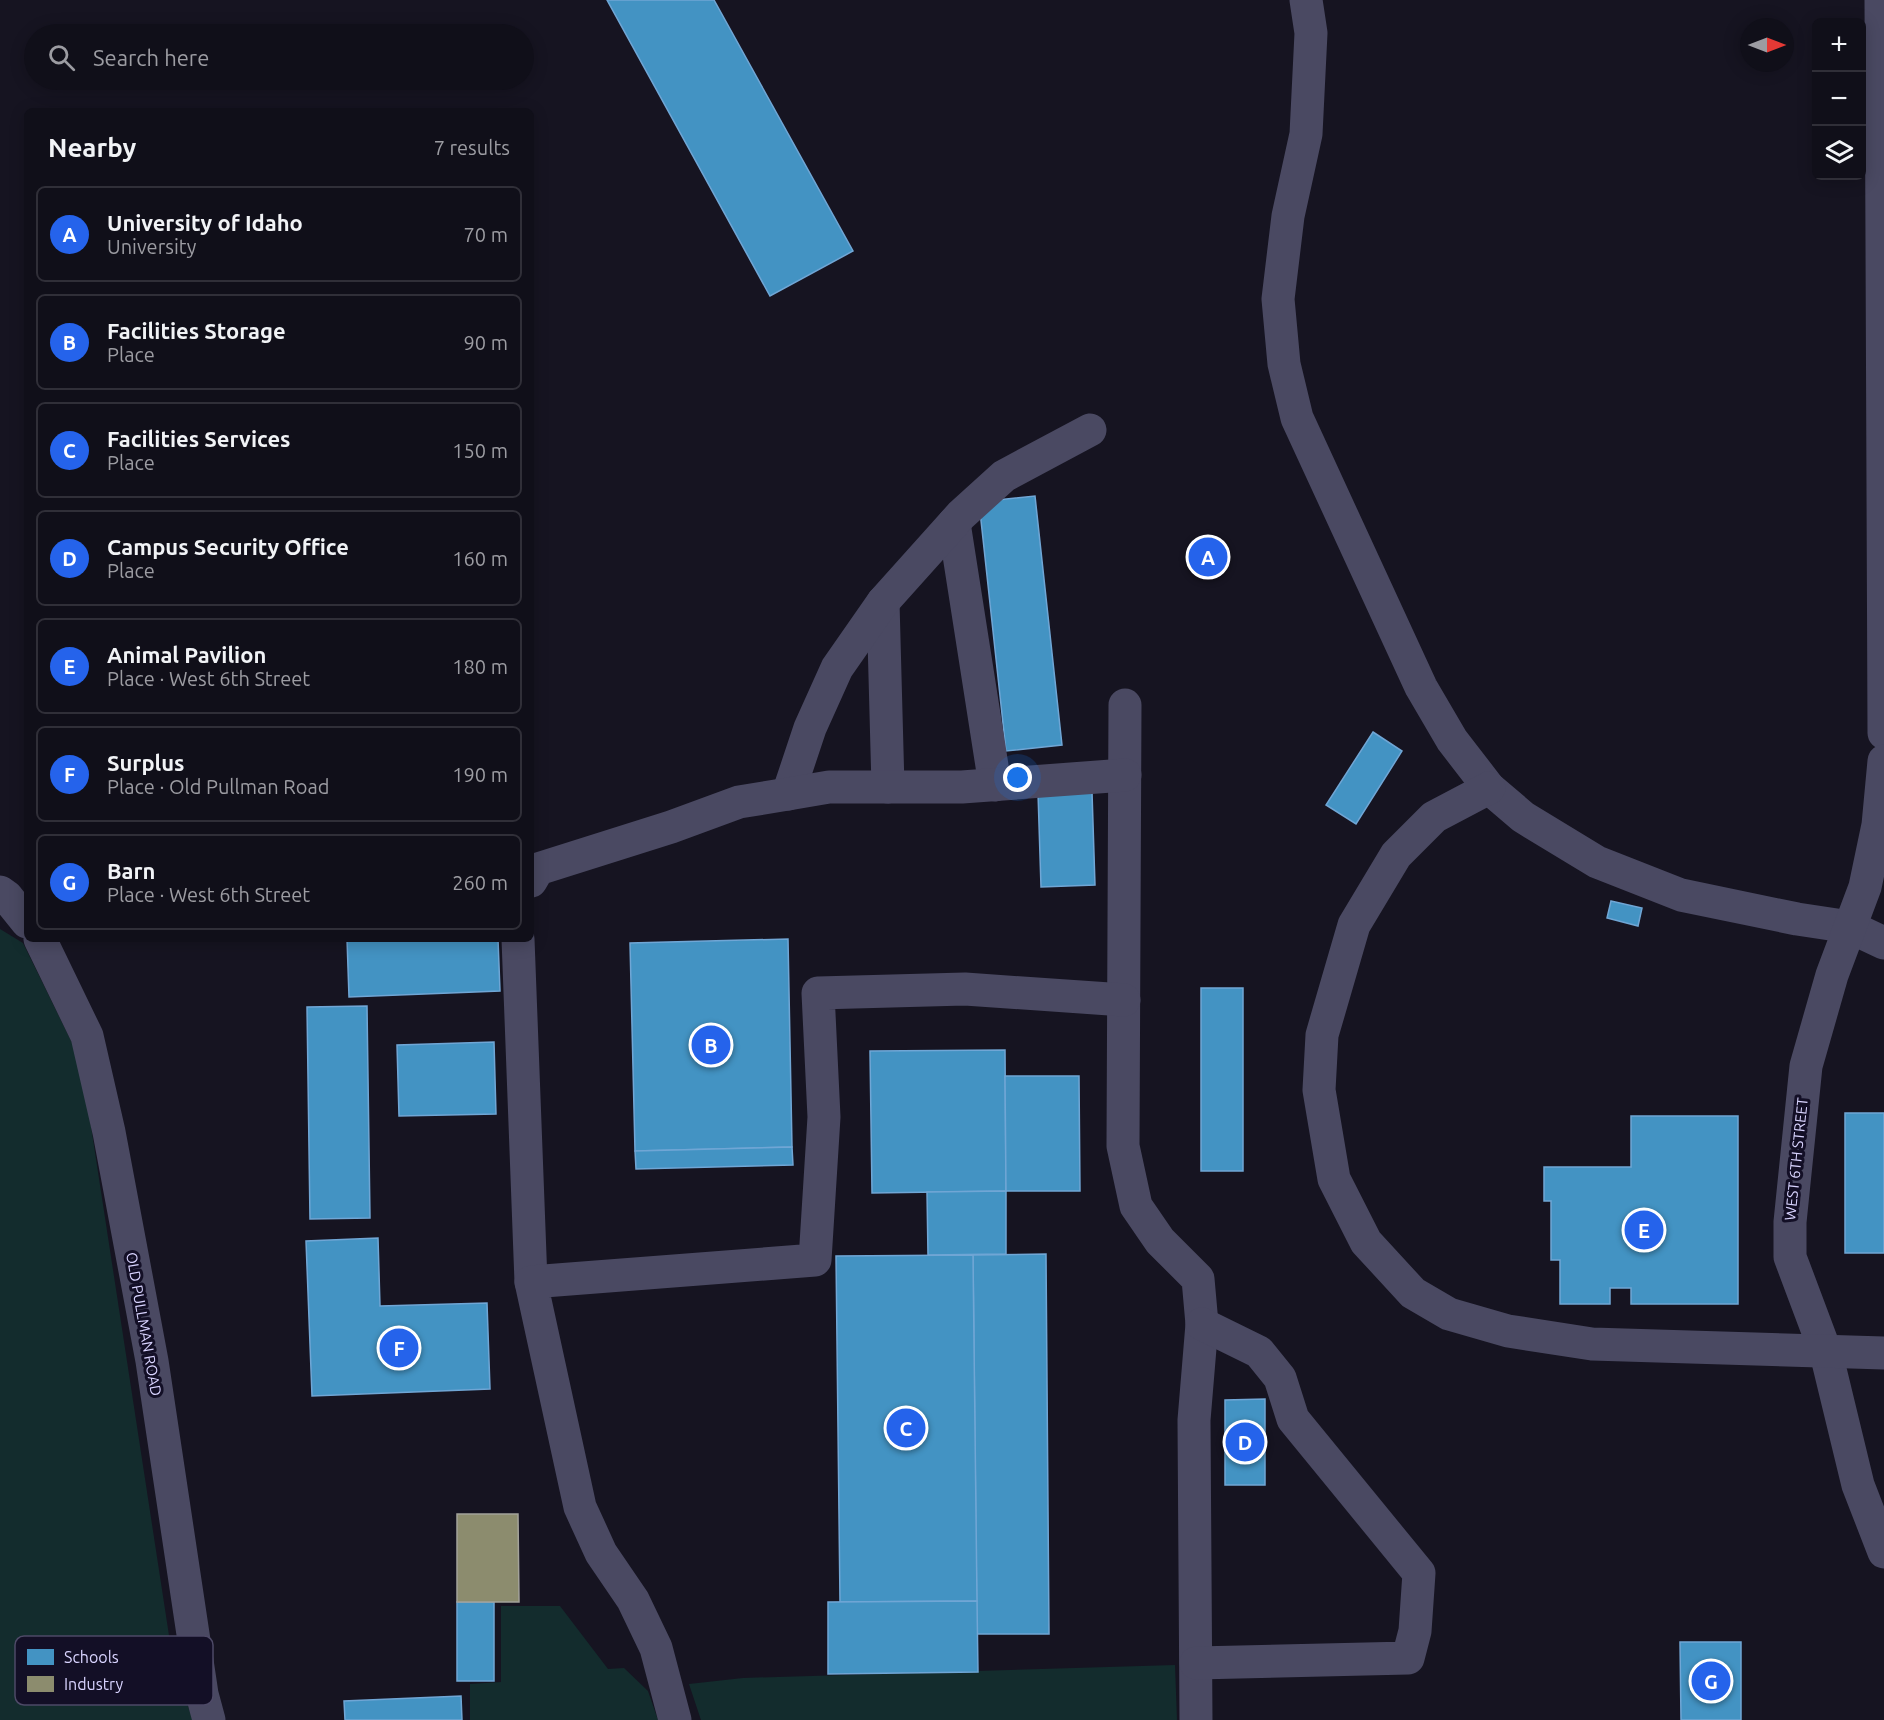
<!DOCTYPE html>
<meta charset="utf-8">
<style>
body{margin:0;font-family:Ubuntu,sans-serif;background:#191822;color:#f1f3f6}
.controls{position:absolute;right:18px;top:18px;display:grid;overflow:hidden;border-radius:9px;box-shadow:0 3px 15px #0003}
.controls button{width:54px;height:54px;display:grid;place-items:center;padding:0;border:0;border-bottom:2px solid #302f38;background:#100f19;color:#f1f3f6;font:30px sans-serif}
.compass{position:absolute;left:1740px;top:18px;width:54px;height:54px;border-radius:50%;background:#100f19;box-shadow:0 3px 15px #0003;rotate:90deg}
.you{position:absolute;left:1018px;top:778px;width:21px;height:21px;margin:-15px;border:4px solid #fff;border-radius:50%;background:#1a73e8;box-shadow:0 0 0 9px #1a73e833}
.badge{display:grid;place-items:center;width:39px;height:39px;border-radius:50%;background:#2563eb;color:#fff;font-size:20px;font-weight:700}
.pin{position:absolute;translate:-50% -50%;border:3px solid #fff;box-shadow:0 2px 6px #0006}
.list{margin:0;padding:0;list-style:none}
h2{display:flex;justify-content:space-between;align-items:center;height:78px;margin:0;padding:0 24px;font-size:26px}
h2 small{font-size:20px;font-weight:400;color:#9c9ca2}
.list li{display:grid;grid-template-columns:39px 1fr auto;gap:18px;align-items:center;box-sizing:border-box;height:96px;margin:0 12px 12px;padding:0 12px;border:2px solid #302f38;border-radius:9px}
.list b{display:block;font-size:22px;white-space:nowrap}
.list p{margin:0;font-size:20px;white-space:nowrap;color:#9c9ca2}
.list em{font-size:20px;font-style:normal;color:#9c9ca2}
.icon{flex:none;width:33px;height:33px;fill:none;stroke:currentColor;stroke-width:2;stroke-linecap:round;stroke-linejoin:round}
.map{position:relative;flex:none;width:1884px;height:1720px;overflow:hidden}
.search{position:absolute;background:#100f19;box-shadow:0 3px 15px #0003;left:24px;top:24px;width:510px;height:66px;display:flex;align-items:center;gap:15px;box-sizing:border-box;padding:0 21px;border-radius:33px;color:#9c9ca2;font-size:22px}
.panel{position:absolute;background:#100f19;box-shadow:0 3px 15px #0003;left:24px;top:108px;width:510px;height:834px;border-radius:9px}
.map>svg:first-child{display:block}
</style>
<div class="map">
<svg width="1884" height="1720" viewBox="0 0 1884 1720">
<rect width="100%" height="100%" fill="#161421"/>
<!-- green -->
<g fill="#132c2d">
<path d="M 0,929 L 23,943 L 81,1061 L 174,1668 L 193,1720 L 0,1720 Z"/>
<path d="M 501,1606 L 560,1606 L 608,1669 L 624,1668 L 648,1691 L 658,1720 L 470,1720 L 470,1684 L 501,1682 Z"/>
<path d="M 1175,1665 L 1177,1720 L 701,1720 L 689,1684 L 743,1678 Z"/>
</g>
<!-- schools -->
<g fill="#4393c3" stroke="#70a6d5" stroke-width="1.5">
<path d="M 607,0 L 714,0 L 853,251 L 770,296 Z"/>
<path d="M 1035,496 L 1062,745 L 1006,751 L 979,502 Z"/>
<path d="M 1373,732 L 1402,751 L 1356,824 L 1326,805 Z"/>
<path d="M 1092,792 L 1095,885 L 1041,887 L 1038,793 Z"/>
<path d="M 1611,901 L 1642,908 L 1638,926 L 1607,918 Z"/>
<path d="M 347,939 L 498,939 L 500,991 L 349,997 Z"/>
<path d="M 788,939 L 792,1147 L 635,1151 L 630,943 Z"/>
<rect x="1201" y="988" width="42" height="183"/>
<path d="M 367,1006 L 370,1218 L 310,1219 L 307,1007 Z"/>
<path d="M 494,1042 L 496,1114 L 399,1116 L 397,1045 Z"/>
<path d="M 1005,1050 L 1006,1191 L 872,1193 L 870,1051 Z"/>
<path d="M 1005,1076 L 1079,1076 L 1080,1191 L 1006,1191 Z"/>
<rect x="1845" y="1113" width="39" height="140"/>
<path d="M 1631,1116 L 1738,1116 L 1738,1304 L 1631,1304 L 1631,1288 L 1610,1288 L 1610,1304 L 1560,1304 L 1560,1260 L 1551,1260 L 1551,1201 L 1544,1201 L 1544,1167 L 1631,1167 Z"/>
<path d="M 792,1147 L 793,1165 L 636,1169 L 635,1151 Z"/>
<path d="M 1006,1191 L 1006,1254 L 928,1255 L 927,1192 Z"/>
<path d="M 378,1238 L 380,1306 L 487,1303 L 490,1389 L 312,1396 L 306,1241 Z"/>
<path d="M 1046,1254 L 1049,1634 L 977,1634 L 973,1255 Z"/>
<path d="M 973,1255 L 977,1601 L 840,1602 L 836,1256 Z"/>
<path d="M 1265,1399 L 1265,1485 L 1225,1485 L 1225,1400 Z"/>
<path d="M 977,1601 L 978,1672 L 828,1674 L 828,1602 Z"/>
<rect x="457" y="1602" width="37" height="79"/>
<path d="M 1680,1642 L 1741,1642 L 1741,1720 L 1681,1720 Z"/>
<path d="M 461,1696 L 462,1720 L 345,1720 L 344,1701 Z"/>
</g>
<!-- industry -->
<path fill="#8c8c6e" stroke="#a3a29a" stroke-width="1.5" d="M 457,1514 L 518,1514 L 519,1602 L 457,1602 Z"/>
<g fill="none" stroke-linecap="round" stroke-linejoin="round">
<!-- minor -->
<g stroke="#4a4962" stroke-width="33">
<path d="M 1306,0 L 1311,33 L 1306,134 L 1288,216 L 1278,299 L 1284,364 L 1297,418 L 1421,687 L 1452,740 L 1489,788 L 1523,817 L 1597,862 L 1681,895 L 1797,919 L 1850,927 L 1884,943"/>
<path d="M 1881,0 L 1884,733"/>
<path d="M 954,523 L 995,785"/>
<path d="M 883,602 L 888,787"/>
<path d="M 1125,705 L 1123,1146 L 1136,1206 L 1160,1241 L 1198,1279 L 1202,1324 L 1194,1420 L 1196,1720"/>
<path d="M 1884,761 L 1878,825 L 1865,887 L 1832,975 L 1806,1066 L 1790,1222 L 1790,1257 L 1826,1353 L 1858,1485 L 1884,1552"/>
<path d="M 1489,788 L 1434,817 L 1396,855 L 1354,925 L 1322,1035 L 1319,1090 L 1334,1179 L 1366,1242 L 1413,1293 L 1449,1314 L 1508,1331 L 1592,1344 L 1884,1353"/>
<path d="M 788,794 L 810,728 L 837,668 L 883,602 L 961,515 L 1004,476 L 1090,430"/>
<path d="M 531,881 L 538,869 L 671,827 L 739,802 L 788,794 L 829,787 L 962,787 L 1125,775"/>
<path d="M 0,892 L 7,897 L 27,922"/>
<path d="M 40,939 L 87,1036 L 109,1132 L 152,1361 L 202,1694 L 209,1720"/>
<path d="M 518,939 L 531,1282"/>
<path d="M 1196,1663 L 1408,1658 L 1415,1631 L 1419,1573 L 1293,1419 L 1280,1378 L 1259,1352 L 1202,1324"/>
<path d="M 675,1720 L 656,1648 L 633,1600 L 601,1553 L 580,1507 L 531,1282 L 815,1260 L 824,1117 L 818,993 L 965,989 L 1124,1000"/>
</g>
</g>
<g text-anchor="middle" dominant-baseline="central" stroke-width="6" stroke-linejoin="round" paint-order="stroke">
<!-- street labels -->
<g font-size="15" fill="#d9d4ff" stroke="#130f26">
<text transform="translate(1796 1159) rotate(-84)">WEST 6TH STREET</text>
<text transform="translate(144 1324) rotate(80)">OLD PULLMAN ROAD</text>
</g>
</g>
<!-- legend -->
<rect x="15" y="1636" width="198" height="69" rx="9" fill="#130f26" stroke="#4e4a67" stroke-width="1.5"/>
<rect x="27" y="1649" width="27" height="16" fill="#4393c3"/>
<rect x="27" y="1676" width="27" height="16" fill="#8c8c6e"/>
<g font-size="16" fill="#d9d4ff">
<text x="64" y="1663">Schools</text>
<text x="64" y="1690">Industry</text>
</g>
</svg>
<div class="controls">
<button>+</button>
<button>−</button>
<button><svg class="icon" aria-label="layers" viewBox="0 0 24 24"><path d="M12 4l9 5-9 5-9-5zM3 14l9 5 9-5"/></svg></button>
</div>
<svg class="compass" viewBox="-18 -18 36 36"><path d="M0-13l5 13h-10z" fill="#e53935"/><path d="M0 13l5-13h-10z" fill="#9c9ca2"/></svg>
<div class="you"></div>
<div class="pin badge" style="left:1208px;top:557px">A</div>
<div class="pin badge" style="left:711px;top:1045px">B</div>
<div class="pin badge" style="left:906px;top:1428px">C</div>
<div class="pin badge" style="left:1245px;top:1442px">D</div>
<div class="pin badge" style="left:1644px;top:1230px">E</div>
<div class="pin badge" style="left:399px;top:1348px">F</div>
<div class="pin badge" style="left:1711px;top:1681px">G</div>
<div class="search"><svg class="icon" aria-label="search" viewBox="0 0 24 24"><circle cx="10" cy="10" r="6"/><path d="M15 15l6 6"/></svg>Search here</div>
<section class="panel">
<h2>Nearby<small>7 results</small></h2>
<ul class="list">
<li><span class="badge">A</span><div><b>University of Idaho</b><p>University</p></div><em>70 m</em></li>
<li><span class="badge">B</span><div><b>Facilities Storage</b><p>Place</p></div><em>90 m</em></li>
<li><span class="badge">C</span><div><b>Facilities Services</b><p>Place</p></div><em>150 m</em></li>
<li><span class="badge">D</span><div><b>Campus Security Office</b><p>Place</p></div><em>160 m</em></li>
<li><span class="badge">E</span><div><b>Animal Pavilion</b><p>Place · West 6th Street</p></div><em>180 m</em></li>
<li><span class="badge">F</span><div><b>Surplus</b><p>Place · Old Pullman Road</p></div><em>190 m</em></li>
<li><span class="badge">G</span><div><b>Barn</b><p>Place · West 6th Street</p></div><em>260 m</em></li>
</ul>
</section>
</div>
